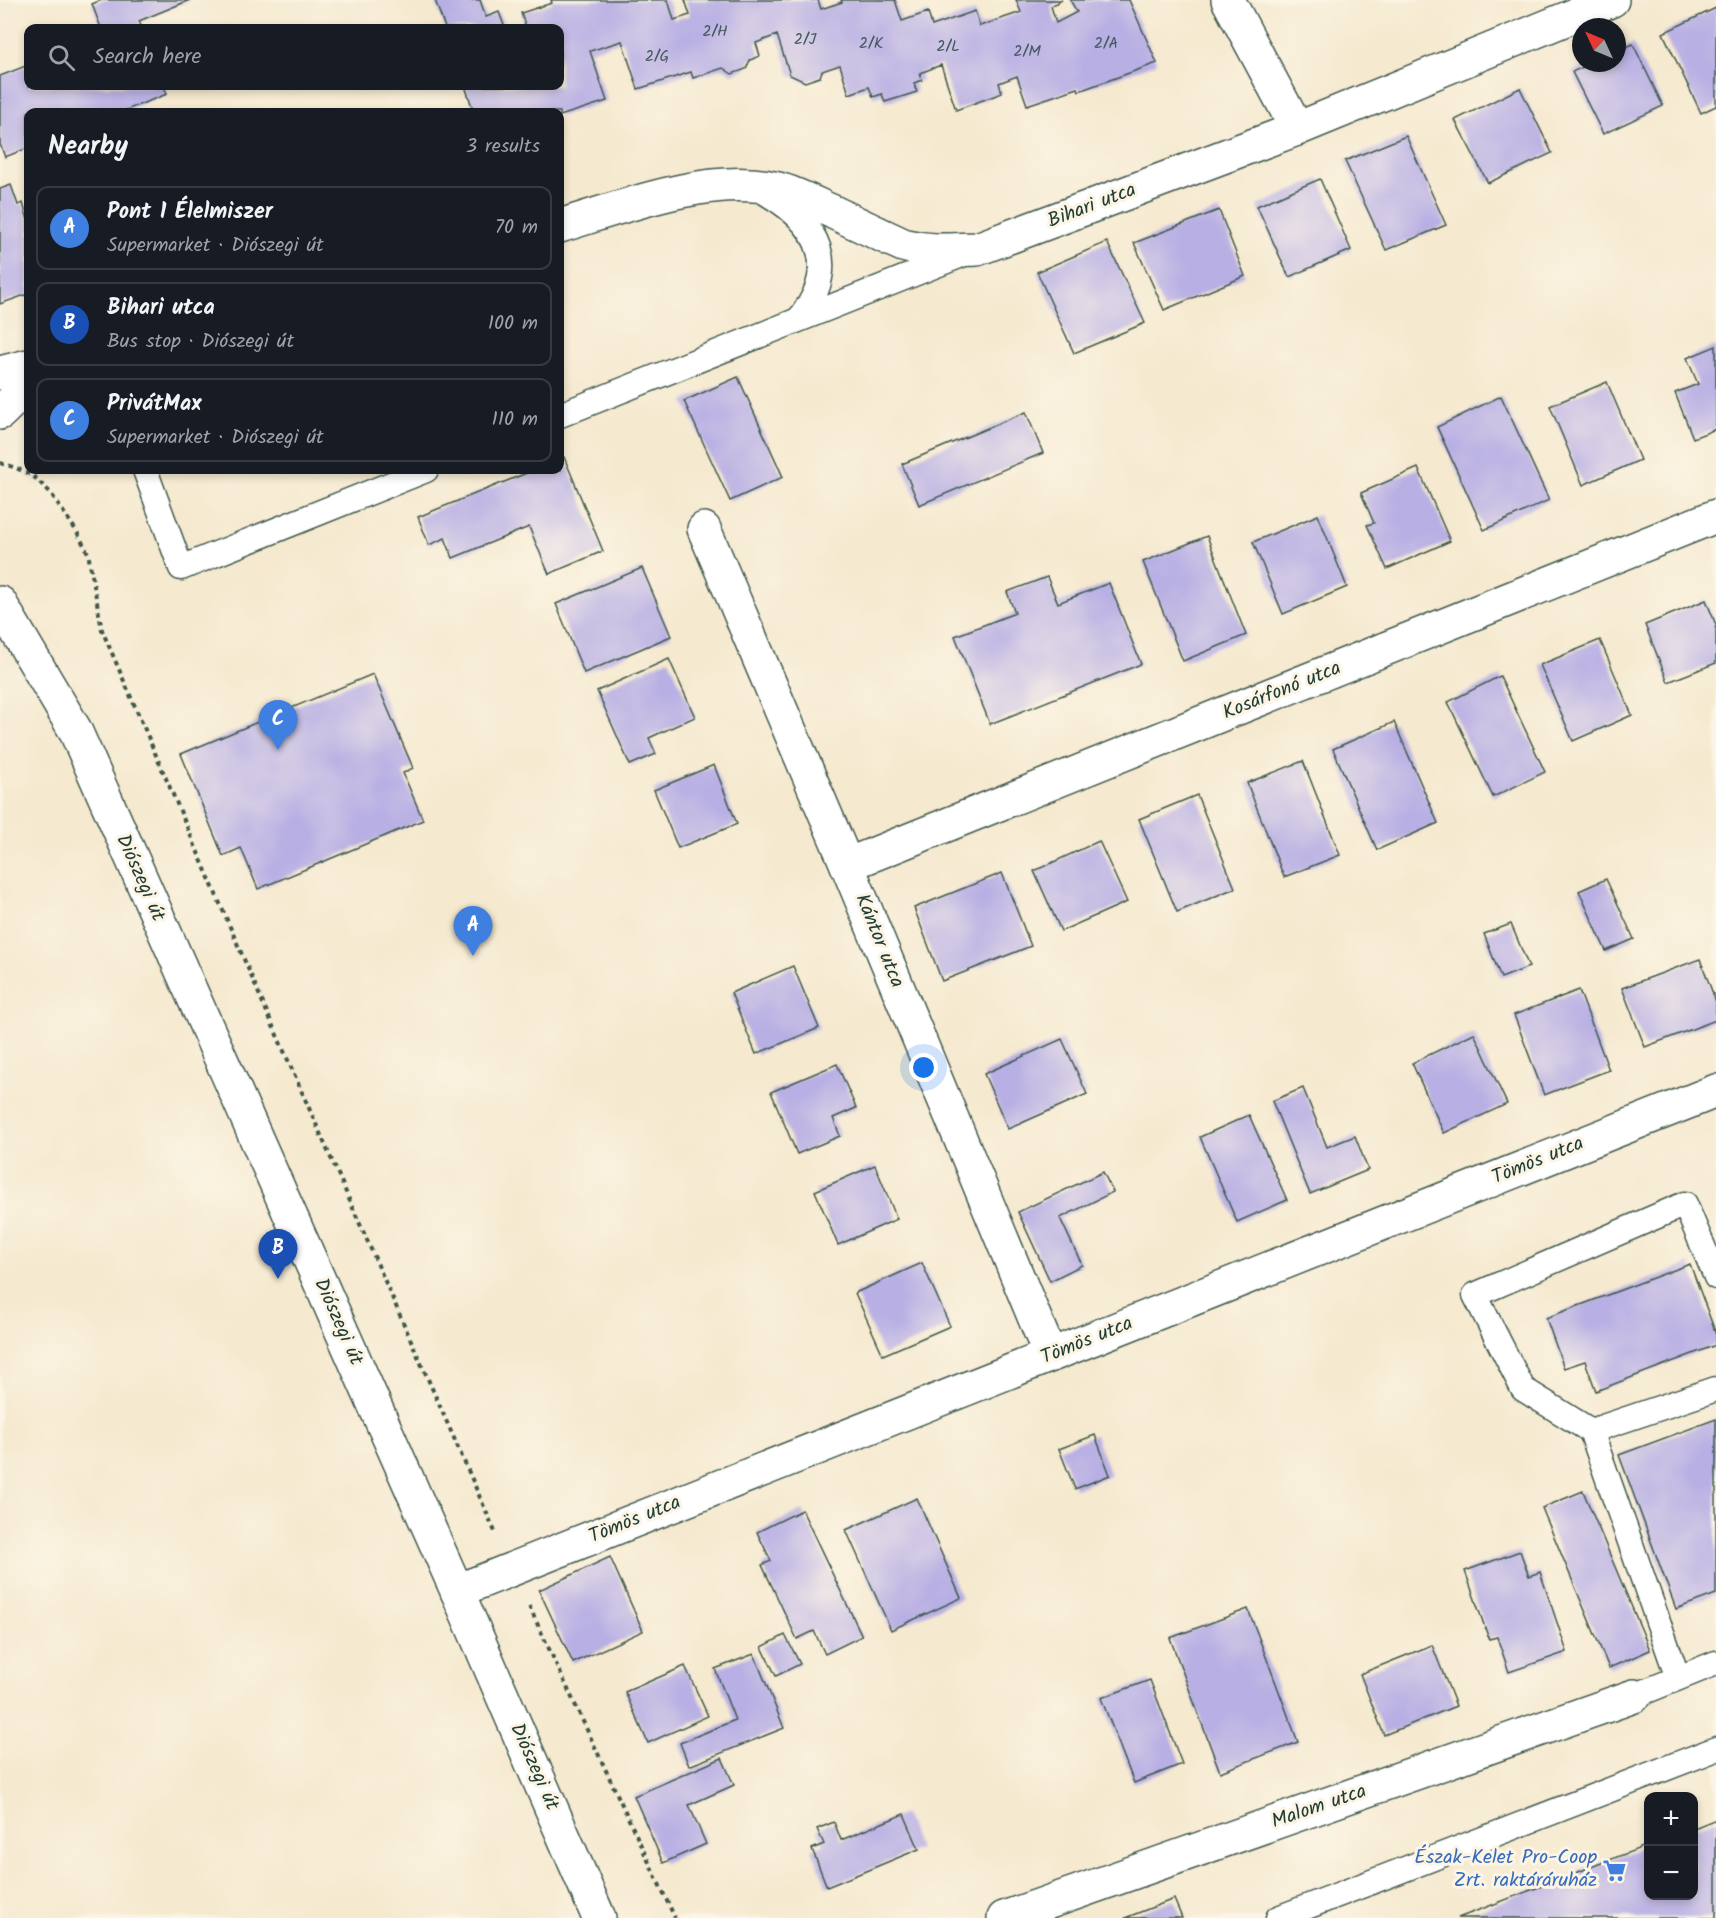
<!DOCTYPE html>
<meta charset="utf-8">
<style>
body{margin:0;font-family:Kalam,sans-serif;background:#20242c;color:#f1f3f6}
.controls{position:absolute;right:18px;bottom:18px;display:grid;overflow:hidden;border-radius:12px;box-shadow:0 3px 9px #0003}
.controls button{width:54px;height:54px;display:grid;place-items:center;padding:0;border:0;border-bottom:2px solid #363941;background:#171b24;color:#f1f3f6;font:30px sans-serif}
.compass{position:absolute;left:1572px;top:18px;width:54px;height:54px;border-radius:50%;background:#171b24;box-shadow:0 3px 9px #0003;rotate:314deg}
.you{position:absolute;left:924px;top:1068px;width:21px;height:21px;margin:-15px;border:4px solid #fff;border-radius:50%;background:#1a73e8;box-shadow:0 0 0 9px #1a73e833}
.badge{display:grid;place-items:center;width:39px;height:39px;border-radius:50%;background:#c8321e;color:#fff;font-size:20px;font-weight:700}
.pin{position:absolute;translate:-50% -50px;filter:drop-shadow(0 2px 3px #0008)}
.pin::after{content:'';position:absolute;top:32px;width:21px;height:18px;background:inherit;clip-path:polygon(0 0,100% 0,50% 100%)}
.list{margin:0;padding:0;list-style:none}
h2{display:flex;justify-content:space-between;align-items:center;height:78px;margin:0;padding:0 24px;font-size:26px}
h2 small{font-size:20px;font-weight:400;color:#9ea1a6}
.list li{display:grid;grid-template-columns:39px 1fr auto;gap:18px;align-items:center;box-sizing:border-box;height:84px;margin:0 12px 12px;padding:0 12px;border:2px solid #363941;border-radius:12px}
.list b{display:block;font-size:22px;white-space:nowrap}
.list p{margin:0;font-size:20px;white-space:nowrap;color:#9ea1a6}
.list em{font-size:20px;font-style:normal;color:#9ea1a6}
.icon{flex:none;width:33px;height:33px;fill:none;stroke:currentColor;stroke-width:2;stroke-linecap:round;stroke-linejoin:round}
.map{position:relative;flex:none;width:1716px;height:1918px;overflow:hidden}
.search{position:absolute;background:#171b24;box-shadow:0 3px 9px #0003;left:24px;top:24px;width:540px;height:66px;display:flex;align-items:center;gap:15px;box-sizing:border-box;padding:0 21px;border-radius:12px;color:#9ea1a6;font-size:22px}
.panel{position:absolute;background:#171b24;box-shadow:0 3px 9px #0003;left:24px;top:108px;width:540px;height:366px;border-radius:12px}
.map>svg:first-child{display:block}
</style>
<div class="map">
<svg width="1716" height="1918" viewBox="0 0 1716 1918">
<rect width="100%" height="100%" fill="#fcf5e5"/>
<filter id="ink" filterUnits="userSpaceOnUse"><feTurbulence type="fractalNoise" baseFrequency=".0167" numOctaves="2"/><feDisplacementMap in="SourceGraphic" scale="12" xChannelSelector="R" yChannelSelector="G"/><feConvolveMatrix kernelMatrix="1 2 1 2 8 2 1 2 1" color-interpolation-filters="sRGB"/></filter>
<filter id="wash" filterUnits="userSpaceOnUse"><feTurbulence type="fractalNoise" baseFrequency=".008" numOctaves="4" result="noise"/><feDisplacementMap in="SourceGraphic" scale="24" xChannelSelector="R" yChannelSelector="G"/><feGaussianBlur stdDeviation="1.35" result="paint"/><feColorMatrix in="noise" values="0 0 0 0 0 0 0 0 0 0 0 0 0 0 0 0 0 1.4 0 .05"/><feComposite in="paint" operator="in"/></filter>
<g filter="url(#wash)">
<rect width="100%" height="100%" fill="#f5e9cf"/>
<g id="blocks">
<!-- building -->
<g fill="#b8afe4">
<path d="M 102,0 L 190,0 L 139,21 L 142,28 L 101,28 L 92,4 Z"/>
<path d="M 435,0 L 480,0 L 486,17 L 499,12 L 505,28 L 445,28 Z"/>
<path d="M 551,0 L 668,0 L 674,20 L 690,15 L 685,0 L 818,0 L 821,9 L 842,2 L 841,0 L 895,0 L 902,21 L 928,12 L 932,26 L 975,11 L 980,26 L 1021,12 L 1016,0 L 1062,0 L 1051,6 L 1056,23 L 1077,12 L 1070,0 L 1129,0 L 1157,63 L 1079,91 L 1078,88 L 1027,105 L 1017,76 L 999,83 L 1002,93 L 956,110 L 941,65 L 920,73 L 922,80 L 914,83 L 917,92 L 885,102 L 882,94 L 873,97 L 869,87 L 849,94 L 840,65 L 822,71 L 820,77 L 805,82 L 790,75 L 777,35 L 756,43 L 760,56 L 750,60 L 746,69 L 732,74 L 723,68 L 693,78 L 691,72 L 638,89 L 622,41 L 590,51 L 607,101 L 560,116 L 560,112 L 474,112 L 465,86 L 560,86 L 560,28 L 526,28 L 521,13 L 552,3 Z"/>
<path d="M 1716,8 L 1716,106 L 1701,113 L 1663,33 Z"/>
<path d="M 1633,44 L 1663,106 L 1603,134 L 1572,72 L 1591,63 L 1617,63 L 1617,51 Z"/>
<path d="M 28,65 L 28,86 L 164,86 L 167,94 L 121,112 L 28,112 L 28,148 L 5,157 L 0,144 L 0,76 Z"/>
<path d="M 1520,88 L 1552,153 L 1488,183 L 1455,120 Z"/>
<path d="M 1406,136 L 1446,225 L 1386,250 L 1345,161 Z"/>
<path d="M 1320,179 L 1351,250 L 1289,277 L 1257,206 Z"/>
<path d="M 11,185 L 18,205 L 23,203 L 28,220 L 28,294 L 0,304 L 0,189 Z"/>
<path d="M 1219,210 L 1245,276 L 1164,310 L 1134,243 Z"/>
<path d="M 1107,242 L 1145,323 L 1074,353 L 1037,272 Z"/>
<path d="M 1716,346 L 1716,429 L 1693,438 L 1675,393 L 1698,384 L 1687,358 Z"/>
<path d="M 738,377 L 783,477 L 730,501 L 684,401 Z"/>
<path d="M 1607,382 L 1640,460 L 1583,485 L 1550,406 Z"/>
<path d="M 1501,396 L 1549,500 L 1484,530 L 1437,427 Z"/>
<path d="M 1026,412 L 1043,453 L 919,505 L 902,464 Z"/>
<path d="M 564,457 L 603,551 L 549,574 L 529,527 L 453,558 L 445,538 L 429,545 L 418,517 L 534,470 L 560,470 L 560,459 Z"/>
<path d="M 1418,468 L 1450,541 L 1387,569 L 1367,525 L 1374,523 L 1361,493 Z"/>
<path d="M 1318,515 L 1347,587 L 1283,614 L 1253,542 Z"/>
<path d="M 1207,536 L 1246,635 L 1183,661 L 1143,562 Z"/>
<path d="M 642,568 L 671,636 L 584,673 L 556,604 Z"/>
<path d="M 1047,577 L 1058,603 L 1109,583 L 1141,664 L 990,724 L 955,636 L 1015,613 L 1007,592 Z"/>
<path d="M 1706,600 L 1716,625 L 1716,663 L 1668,682 L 1645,625 Z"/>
<path d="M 1600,640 L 1632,715 L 1573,741 L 1540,665 Z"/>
<path d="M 669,659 L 695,717 L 649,738 L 656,754 L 630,765 L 597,691 Z"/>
<path d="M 373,674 L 413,768 L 403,773 L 423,820 L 258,889 L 241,848 L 223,856 L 181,754 Z"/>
<path d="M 1500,676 L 1545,772 L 1493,797 L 1448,702 Z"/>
<path d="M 1394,722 L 1438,823 L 1377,850 L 1333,749 Z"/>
<path d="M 1303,761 L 1340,855 L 1284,877 L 1247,783 Z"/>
<path d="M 714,765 L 737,824 L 678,848 L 654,790 Z"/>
<path d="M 1197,795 L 1235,888 L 1177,912 L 1139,819 Z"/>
<path d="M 1099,841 L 1127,902 L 1061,931 L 1034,871 Z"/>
<path d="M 1002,873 L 1031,946 L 942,981 L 914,908 Z"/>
<path d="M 1606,879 L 1634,939 L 1606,951 L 1579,891 Z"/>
<path d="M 1511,924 L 1529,967 L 1501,978 L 1484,934 Z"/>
<path d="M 1700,959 L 1716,1002 L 1716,1020 L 1645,1047 L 1622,988 Z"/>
<path d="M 793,966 L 819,1028 L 756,1054 L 731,993 Z"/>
<path d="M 1579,990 L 1609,1070 L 1544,1095 L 1514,1015 Z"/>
<path d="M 1474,1033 L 1507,1104 L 1444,1133 L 1412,1063 Z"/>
<path d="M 1062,1039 L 1087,1094 L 1008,1129 L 984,1074 Z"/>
<path d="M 837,1064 L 856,1108 L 833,1118 L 840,1136 L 797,1154 L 771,1092 Z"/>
<path d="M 1303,1088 L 1327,1147 L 1355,1136 L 1368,1170 L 1310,1194 L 1272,1101 Z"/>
<path d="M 1249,1115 L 1287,1200 L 1237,1222 L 1200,1137 Z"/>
<path d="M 875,1165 L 897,1219 L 838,1245 L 815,1191 Z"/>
<path d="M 1103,1172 L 1113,1192 L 1060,1218 L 1082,1265 L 1050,1281 L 1018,1212 Z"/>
<path d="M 922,1263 L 950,1326 L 883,1355 L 855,1293 Z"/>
<path d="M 1690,1264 L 1716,1334 L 1716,1345 L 1596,1391 L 1585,1361 L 1564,1368 L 1546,1318 Z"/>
<path d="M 1716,1419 L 1716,1594 L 1676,1609 L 1619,1455 Z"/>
<path d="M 1095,1435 L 1110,1475 L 1075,1489 L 1059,1449 Z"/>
<path d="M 1583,1491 L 1650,1650 L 1609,1668 L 1542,1508 Z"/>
<path d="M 917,1498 L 961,1598 L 891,1630 L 846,1530 Z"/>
<path d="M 802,1510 L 862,1636 L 825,1654 L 814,1631 L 797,1639 L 762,1565 L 771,1561 L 757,1532 Z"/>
<path d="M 1520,1551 L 1529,1576 L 1540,1572 L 1567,1652 L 1509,1672 L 1497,1637 L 1489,1639 L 1465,1571 Z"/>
<path d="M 610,1557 L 643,1631 L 573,1663 L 539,1590 Z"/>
<path d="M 1248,1609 L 1298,1742 L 1220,1772 L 1170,1638 Z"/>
<path d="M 785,1635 L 800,1664 L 776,1676 L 762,1647 Z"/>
<path d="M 1432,1645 L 1456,1706 L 1384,1735 L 1360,1674 Z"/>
<path d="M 754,1654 L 784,1728 L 689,1766 L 680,1743 L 735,1720 L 715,1669 Z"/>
<path d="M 685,1666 L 708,1716 L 648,1743 L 625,1692 Z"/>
<path d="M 1150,1680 L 1182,1764 L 1134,1783 L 1101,1698 Z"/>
<path d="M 722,1758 L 734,1785 L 689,1805 L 706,1844 L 663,1863 L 634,1796 Z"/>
<path d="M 904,1814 L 919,1849 L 827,1887 L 812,1849 L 824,1844 L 817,1829 L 834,1822 L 841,1840 Z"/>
<path d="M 1716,1819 L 1716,1918 L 1458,1918 L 1648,1845 L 1648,1896 L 1694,1896 L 1694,1828 Z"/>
<path d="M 1174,1899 L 1182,1918 L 1125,1918 Z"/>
</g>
</g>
</g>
<g filter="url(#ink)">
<use href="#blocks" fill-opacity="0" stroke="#3f574b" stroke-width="1.5"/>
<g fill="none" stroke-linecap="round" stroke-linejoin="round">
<defs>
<g id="lane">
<path d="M 766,193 C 802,214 834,246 816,291 C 812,301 806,310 800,318"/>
<path d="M 560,415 L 964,254"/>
<path d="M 145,470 L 181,568 L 426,470"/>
<path d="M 1591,1431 L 1523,1389 L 1475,1295 L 1685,1204 L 1716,1277"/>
<path d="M 1678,1678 L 1591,1431 L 1716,1389"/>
<path d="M 1634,1696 L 1716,1663"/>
<path d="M 1278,1918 L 1716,1749"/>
</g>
<g id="street">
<path d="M 1228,0 L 1297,129"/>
<path d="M 560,226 C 622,207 713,172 778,189 C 797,194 815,204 833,212 C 856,223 879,234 903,245 C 928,252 952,250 977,249 L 1297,129 L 1612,0"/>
<path d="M 0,373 L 28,366"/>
<path d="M 704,529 L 847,865 L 1050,1355"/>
<path d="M 847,865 L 1716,516"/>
<path d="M 457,1591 L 1716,1091"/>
<path d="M 1004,1918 L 1634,1696"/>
</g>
<g id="secondary">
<path d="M 0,413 L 28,386"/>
<path d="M 0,603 L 75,730 L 457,1591 L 599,1918"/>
</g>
</defs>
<!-- lane casing -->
<use href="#lane" stroke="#3f574b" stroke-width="27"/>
<!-- street casing -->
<use href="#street" stroke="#3f574b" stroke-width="36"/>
<!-- secondary casing -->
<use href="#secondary" stroke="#3f574b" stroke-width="36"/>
<!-- path -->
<g stroke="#3f574b" stroke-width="4" stroke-dasharray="4.5 4.5" stroke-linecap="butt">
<path d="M 0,463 L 14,467 L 33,476 L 50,492 L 77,532 L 88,553 L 102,630 L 262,1001 L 496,1534"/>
<path d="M 529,1606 L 675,1918"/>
</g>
<!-- lane -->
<use href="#lane" stroke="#fff" stroke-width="24"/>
<!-- street -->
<use href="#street" stroke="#fff" stroke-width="33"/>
<!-- secondary -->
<use href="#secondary" stroke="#fff" stroke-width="33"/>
</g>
</g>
<!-- icons -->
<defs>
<symbol id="supermarket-bare" viewBox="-9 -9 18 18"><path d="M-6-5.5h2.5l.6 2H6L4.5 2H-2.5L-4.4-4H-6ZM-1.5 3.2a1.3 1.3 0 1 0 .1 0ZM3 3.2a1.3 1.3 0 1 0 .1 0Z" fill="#3f7fe0" stroke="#fcf5e5" stroke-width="2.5" paint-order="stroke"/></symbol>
</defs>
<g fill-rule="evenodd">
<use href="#supermarket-bare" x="1598" y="1854" width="33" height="33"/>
</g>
<g text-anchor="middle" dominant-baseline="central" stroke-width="6" stroke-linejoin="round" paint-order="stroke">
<!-- number labels -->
<g font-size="16" fill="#455a60">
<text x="715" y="31">2/H</text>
<text x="805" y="39">2/J</text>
<text x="871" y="43">2/K</text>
<text x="1106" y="43">2/A</text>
<text x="948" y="46">2/L</text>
<text x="1027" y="51">2/M</text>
<text x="657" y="56">2/G</text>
</g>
<!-- street labels -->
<g font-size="20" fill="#1f3d34" stroke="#fcf5e5">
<text transform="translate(1092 206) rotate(-21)">Bihari utca</text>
<text transform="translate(1282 691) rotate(-22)">Kosárfonó utca</text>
<text transform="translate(140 878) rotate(66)">Diószegi út</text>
<text transform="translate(879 941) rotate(68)">Kántor utca</text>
<text transform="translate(1538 1161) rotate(-22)">Tömös utca</text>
<text transform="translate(338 1322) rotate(66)">Diószegi út</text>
<text transform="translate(1087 1341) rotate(-22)">Tömös utca</text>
<text transform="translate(635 1520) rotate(-22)">Tömös utca</text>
<text transform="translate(534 1767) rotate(66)">Diószegi út</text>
<text transform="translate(1319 1807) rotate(-19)">Malom utca</text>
</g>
<!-- shop labels -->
<g font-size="20" fill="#366cbe" stroke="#fcf5e5" text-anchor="end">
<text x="1597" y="1858">Észak-Kelet Pro-Coop<tspan x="1597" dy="23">Zrt. raktáráruház</tspan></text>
</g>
</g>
</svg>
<div class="controls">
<button>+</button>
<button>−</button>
</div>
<svg class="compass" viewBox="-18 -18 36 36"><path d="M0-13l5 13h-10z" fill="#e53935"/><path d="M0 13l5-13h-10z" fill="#9ea1a6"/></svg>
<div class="you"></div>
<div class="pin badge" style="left:473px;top:956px;background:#3f7fe0">A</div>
<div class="pin badge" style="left:278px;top:1279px;background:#1a4fb4">B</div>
<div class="pin badge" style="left:278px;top:750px;background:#3f7fe0">C</div>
<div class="search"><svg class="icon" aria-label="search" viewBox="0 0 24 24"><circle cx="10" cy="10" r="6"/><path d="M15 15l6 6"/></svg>Search here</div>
<section class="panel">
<h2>Nearby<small>3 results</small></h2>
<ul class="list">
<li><span class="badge" style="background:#3f7fe0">A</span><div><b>Pont 1 Élelmiszer</b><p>Supermarket · Diószegi út</p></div><em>70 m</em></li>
<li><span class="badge" style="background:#1a4fb4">B</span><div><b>Bihari utca</b><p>Bus stop · Diószegi út</p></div><em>100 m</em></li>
<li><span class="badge" style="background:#3f7fe0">C</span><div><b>PrivátMax</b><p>Supermarket · Diószegi út</p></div><em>110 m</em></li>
</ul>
</section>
</div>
